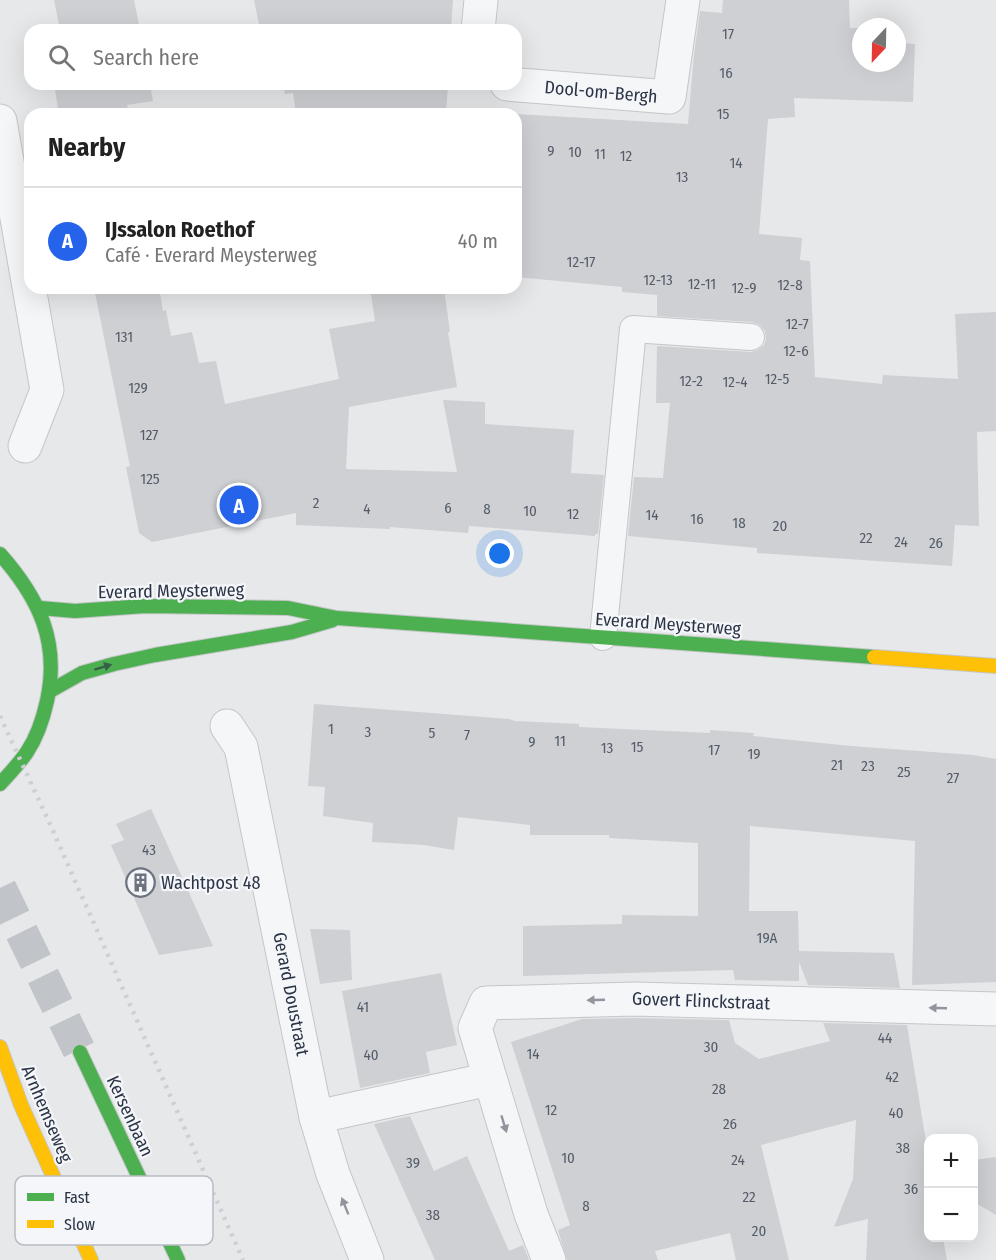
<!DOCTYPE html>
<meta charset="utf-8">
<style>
body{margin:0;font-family:"Fira Sans Condensed",sans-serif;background:#f2f2f2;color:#222}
.controls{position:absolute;right:18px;bottom:18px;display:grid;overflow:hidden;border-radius:12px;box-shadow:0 6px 24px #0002}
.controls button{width:54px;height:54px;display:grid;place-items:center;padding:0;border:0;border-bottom:2px solid #e0e0e0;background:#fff;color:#222;font:30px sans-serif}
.compass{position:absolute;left:852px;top:18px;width:54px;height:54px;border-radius:50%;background:#fff;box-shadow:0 6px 24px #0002;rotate:202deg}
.you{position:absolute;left:500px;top:554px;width:21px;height:21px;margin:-15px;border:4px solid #fff;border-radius:50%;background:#1a73e8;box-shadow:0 0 0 9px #1a73e833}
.badge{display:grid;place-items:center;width:39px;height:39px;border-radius:50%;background:#2563eb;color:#fff;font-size:20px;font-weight:700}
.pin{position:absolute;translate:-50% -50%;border:3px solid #fff;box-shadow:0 2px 6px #0006}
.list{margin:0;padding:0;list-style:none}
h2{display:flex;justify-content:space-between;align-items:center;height:78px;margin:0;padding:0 24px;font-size:26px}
h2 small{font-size:20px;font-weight:400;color:#767676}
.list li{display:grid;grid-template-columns:39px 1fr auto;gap:18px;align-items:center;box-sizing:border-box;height:108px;padding:0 24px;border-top:2px solid #e0e0e0}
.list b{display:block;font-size:22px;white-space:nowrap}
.list p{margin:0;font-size:20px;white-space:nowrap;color:#767676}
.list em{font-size:20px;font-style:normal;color:#767676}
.icon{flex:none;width:33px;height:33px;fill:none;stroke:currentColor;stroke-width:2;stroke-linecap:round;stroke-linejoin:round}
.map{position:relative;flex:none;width:996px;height:1260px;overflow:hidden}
.search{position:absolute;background:#fff;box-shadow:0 6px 24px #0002;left:24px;top:24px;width:498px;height:66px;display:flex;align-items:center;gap:15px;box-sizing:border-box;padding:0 21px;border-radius:18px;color:#767676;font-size:22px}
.panel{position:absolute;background:#fff;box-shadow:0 6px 24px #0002;left:24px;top:108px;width:498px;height:186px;border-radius:18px}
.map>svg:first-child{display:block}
</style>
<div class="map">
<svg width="996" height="1260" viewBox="0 0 996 1260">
<rect width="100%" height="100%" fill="#e6e8ea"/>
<!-- building -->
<g fill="#ced0d3">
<path d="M 54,0 L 134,0 L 140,30 L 60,30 Z"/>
<path d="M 254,0 L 453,0 L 451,30 L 260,30 Z"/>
<path d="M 723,0 L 849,0 L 850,28 L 861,28 L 861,63 L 897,63 L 897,43 L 915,44 L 913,102 L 794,98 L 795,117 L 768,119 L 759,234 L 802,238 L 800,260 L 810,261 L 815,377 L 882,384 L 883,375 L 958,379 L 955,314 L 996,312 L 996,431 L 977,432 L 979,526 L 955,525 L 952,566 L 757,553 L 757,548 L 628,536 L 634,477 L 663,478 L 670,403 L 656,403 L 657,346 L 751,352 L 758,350 L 764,345 L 766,339 L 765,331 L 760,325 L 752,322 L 657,316 L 657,295 L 622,292 L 622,287 L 516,277 L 516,114 L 688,124 L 694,54 L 700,11 L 722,13 Z"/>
<path d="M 54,84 L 150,84 L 153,101 L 127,105 L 129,114 L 59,114 Z"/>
<path d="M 283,84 L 448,84 L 446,114 L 296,114 L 293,93 L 285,94 Z"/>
<path d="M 94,288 L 159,288 L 163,311 L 166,310 L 171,336 L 192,332 L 199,363 L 216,361 L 225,404 L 339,379 L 329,329 L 375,321 L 370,288 L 444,288 L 450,332 L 448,332 L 457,387 L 349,407 L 346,469 L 457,472 L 443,400 L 485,402 L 485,424 L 574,430 L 571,473 L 604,475 L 598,534 L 595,534 L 595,536 L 469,526 L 468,533 L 390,527 L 390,529 L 296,525 L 296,513 L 152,542 L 139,533 L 126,467 L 130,466 Z"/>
<path d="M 314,704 L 509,719 L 515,721 L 579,724 L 579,727 L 710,733 L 710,730 L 754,733 L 753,736 L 851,746 L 973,755 L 996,759 L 996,982 L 912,985 L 915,841 L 750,826 L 749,911 L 798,911 L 799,951 L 894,953 L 900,988 L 808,985 L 799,962 L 799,981 L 735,980 L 733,970 L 523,976 L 523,926 L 622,924 L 622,915 L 698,916 L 698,843 L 609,838 L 609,835 L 530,835 L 530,825 L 458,817 L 454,850 L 424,845 L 372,842 L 373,823 L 323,816 L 325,787 L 308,786 Z"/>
<path d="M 151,809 L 158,824 L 213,946 L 159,955 L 111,845 L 124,840 L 116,824 Z"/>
<path d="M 310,929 L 350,930 L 352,980 L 320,984 Z"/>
<path d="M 441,973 L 457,1045 L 426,1052 L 430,1073 L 360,1088 L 342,991 Z"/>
<path d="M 634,1018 L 729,1020 L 735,1043 L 759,1059 L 830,1041 L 823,1023 L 907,1025 L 928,1154 L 928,1238 L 943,1238 L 947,1260 L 866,1260 L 868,1219 L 834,1227 L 853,1179 L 856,1120 L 761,1145 L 789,1260 L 736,1260 L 730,1233 L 655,1251 L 658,1260 L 567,1260 L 558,1230 L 570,1225 L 511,1042 L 582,1019 Z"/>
<path d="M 410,1116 L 434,1171 L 467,1156 L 509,1251 L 523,1245 L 529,1260 L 435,1260 L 374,1124 Z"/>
<path d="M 996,1157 L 996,1215 L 974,1202 L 974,1160 Z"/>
</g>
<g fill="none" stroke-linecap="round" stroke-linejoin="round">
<!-- secondary-tunnel -->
<path stroke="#c1c4c9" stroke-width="33" stroke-dasharray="33 16" stroke-linecap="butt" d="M 0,888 L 80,1052"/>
<defs>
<path id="lane" d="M 603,637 L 633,329 L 751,337"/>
<g id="street">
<path d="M 478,30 L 481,0"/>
<path d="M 507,84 L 669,97 L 683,0"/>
<path d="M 0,121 L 47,390 L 25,446"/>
<path d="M 227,726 L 241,747 L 316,1117 L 333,1174 L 367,1260"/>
<path d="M 316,1117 L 490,1079"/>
<path d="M 549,1260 L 531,1214 L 475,1028 L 486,1003 L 634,999 L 996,1009"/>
</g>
<g id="fast">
<path d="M 0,554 C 39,598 60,642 47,701 C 43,719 37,737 27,752 C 19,764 9,774 0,784"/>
<path d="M 40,608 L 75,611 L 145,606 L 288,608 L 337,618 L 874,657"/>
<path d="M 50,691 L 82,673 L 114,664 L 155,655 L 292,632 L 333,620"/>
<path d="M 80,1052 L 178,1260"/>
</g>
<g id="slow">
<path d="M 874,657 L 996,666"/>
<path d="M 0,1047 L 21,1105 L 91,1260"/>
</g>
</defs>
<!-- lane casing -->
<use href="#lane" stroke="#c4c6c8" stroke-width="28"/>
<!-- street casing -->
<use href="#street" stroke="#c4c6c8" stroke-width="35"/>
<!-- fast casing -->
<use href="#fast" stroke="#c4c6c8" stroke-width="16"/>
<!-- slow casing -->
<use href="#slow" stroke="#c4c6c8" stroke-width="16"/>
<!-- lane -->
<use href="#lane" stroke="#f5f6f7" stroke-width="26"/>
<!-- street -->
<use href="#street" stroke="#f5f6f7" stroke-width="33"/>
<!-- fast -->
<use href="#fast" stroke="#4caf50" stroke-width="14"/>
<!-- slow -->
<use href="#slow" stroke="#ffc107" stroke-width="14"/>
<!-- rail -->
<path stroke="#cecfd2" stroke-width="4.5" stroke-dasharray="3 6" stroke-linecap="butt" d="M 0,716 L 49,822 L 243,1260"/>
</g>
<!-- one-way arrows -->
<defs><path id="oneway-solid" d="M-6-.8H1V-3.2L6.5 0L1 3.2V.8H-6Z" transform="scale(1.5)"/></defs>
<use fill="#375f49" href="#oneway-solid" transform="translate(103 667) rotate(-17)"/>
<g fill="#90959e">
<use href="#oneway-solid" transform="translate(596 1000) rotate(178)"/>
<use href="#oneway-solid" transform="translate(938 1008) rotate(-178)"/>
<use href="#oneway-solid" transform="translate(504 1124) rotate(73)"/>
<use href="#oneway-solid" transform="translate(345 1206) rotate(-112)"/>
</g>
<!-- icons -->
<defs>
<symbol id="building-ring" viewBox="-11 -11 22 22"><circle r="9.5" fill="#f4f6f9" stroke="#6c737f" stroke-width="1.5"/><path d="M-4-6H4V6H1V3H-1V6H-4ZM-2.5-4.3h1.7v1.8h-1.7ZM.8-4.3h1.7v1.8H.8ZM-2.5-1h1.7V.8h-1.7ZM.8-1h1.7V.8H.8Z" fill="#6c737f"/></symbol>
</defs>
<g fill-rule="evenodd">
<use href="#building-ring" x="124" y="866" width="33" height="33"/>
</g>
<g text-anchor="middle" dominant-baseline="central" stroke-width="4.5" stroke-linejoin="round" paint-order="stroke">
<!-- number labels -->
<g font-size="15" fill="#545c69">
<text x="728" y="34">17</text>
<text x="726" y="73">16</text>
<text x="723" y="114">15</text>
<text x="551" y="151">9</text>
<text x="575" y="152">10</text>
<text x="600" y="154">11</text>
<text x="626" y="156">12</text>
<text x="736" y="163">14</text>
<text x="682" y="177">13</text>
<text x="581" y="262">12-17</text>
<text x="658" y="280">12-13</text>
<text x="702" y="284">12-11</text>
<text x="790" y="285">12-8</text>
<text x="744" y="288">12-9</text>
<text x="797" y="324">12-7</text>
<text x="124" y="337">131</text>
<text x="796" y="351">12-6</text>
<text x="777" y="379">12-5</text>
<text x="691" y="381">12-2</text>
<text x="735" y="382">12-4</text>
<text x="138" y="388">129</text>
<text x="149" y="435">127</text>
<text x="150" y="479">125</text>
<text x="316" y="503">2</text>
<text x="448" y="508">6</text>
<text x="367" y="509">4</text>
<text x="487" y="509">8</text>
<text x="530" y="511">10</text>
<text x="573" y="514">12</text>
<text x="652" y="515">14</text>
<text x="697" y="519">16</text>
<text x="739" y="523">18</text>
<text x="780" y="526">20</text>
<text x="866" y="538">22</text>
<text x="901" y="542">24</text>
<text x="936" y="543">26</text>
<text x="331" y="729">1</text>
<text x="368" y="732">3</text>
<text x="432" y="733">5</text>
<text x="467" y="735">7</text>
<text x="560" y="741">11</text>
<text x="532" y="742">9</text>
<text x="637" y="747">15</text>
<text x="607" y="748">13</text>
<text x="714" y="750">17</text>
<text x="754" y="754">19</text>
<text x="837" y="765">21</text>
<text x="868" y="766">23</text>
<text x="904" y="772">25</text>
<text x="953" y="778">27</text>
<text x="149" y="850">43</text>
<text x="767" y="938">19A</text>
<text x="363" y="1007">41</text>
<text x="885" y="1038">44</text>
<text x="711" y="1047">30</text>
<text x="533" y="1054">14</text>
<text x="371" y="1055">40</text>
<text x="892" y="1077">42</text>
<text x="719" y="1089">28</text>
<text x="551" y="1110">12</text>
<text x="896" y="1113">40</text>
<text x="730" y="1124">26</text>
<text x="903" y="1148">38</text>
<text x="568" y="1158">10</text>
<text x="738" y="1160">24</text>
<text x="413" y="1163">39</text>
<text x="911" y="1189">36</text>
<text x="749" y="1197">22</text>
<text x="586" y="1206">8</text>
<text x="433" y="1215">38</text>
<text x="759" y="1231">20</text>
</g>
<!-- street labels -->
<g font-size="18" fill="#2b3445" stroke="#f4f6f9">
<text transform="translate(601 92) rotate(5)">Dool-om-Bergh</text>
<text transform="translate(171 591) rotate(-1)">Everard Meysterweg</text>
<text transform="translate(668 624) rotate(4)">Everard Meysterweg</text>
<text transform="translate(291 994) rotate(79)">Gerard Doustraat</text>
<text transform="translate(701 1001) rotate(2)">Govert Flinckstraat</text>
<text transform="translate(47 1114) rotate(67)">Arnhemseweg</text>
<text transform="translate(130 1116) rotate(65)">Kersenbaan</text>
</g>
<!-- poi labels -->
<g font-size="18" fill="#2b3445" stroke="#f4f6f9" text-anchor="start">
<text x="161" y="883">Wachtpost 48</text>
</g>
</g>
<!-- legend -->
<rect x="15" y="1176" width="198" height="69" rx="9" fill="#f4f6f9" stroke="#b8bcc3" stroke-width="1.5"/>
<rect x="27" y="1193" width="27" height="8" fill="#4caf50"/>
<rect x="27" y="1220" width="27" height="8" fill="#ffc107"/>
<g font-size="16" fill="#2b3445">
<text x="64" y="1203">Fast</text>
<text x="64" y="1230">Slow</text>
</g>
</svg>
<div class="controls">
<button>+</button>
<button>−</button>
</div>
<svg class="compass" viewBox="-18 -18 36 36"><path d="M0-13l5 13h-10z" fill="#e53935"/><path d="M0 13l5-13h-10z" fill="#767676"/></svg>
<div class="you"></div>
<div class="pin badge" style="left:239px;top:505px">A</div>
<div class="search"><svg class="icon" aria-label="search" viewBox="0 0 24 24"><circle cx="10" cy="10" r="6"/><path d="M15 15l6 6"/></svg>Search here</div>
<section class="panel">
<h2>Nearby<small></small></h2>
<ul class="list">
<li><span class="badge">A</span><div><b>IJssalon Roethof</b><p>Café · Everard Meysterweg</p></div><em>40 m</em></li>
</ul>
</section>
</div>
